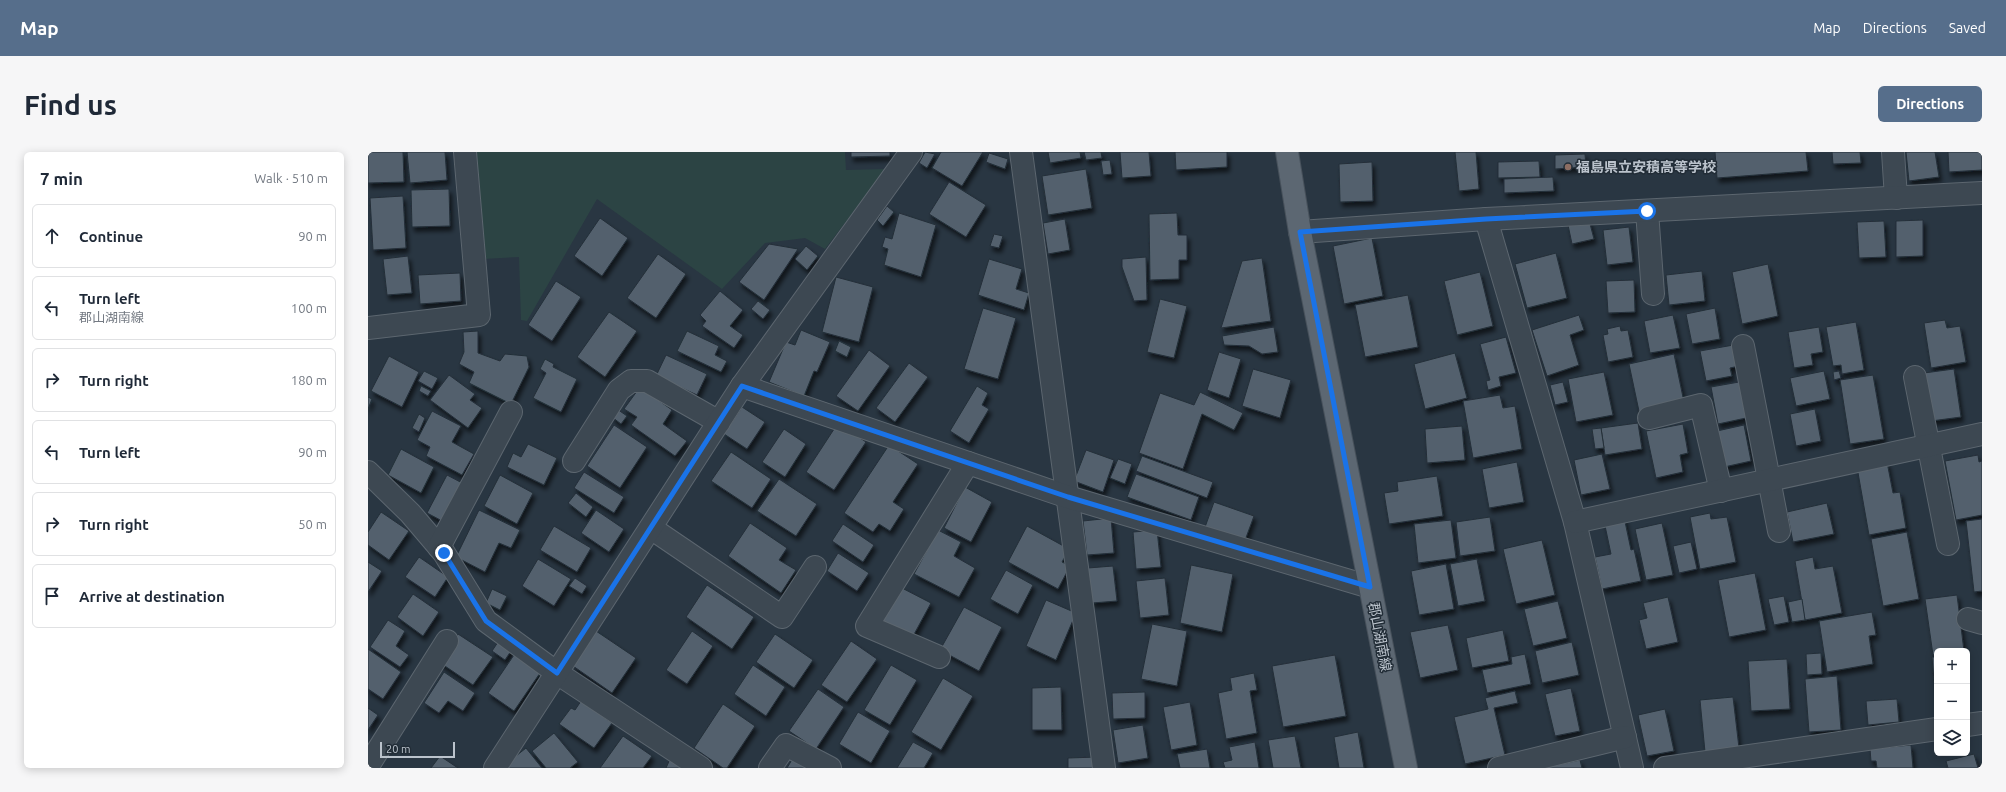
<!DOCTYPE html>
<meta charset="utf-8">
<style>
body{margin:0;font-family:Ubuntu,"Noto Sans JP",sans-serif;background:#f6f6f7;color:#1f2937}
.controls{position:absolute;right:12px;bottom:12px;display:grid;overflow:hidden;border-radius:6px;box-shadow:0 2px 10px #0003}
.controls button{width:36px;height:36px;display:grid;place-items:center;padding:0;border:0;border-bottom:1px solid #e0e1e3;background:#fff;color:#1f2937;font:20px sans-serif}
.scale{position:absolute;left:12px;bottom:10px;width:75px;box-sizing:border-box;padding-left:4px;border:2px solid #bbc3cc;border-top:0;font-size:11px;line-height:14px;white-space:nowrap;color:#bbc3cc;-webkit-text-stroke:3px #222d37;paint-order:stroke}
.stop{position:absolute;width:12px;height:12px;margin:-9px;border:3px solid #1a73e8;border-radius:50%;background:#fff}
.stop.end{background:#1a73e8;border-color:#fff;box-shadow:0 1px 4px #0008}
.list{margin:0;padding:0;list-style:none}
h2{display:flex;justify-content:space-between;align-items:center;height:52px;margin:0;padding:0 16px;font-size:17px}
h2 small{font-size:13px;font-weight:400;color:#747a83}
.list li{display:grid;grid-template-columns:26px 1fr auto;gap:12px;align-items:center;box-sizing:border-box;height:64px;margin:0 8px 8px;padding:0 8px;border:1px solid #e0e1e3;border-radius:6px}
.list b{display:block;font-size:15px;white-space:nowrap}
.list p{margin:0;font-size:13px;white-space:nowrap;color:#747a83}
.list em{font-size:13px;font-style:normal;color:#747a83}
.icon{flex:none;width:22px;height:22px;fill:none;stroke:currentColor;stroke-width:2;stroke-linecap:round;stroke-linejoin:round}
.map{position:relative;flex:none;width:1614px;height:616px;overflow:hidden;border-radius:6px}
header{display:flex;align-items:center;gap:24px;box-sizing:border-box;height:56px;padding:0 20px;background:#566e8b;color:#fff}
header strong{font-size:19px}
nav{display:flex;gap:22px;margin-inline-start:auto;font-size:14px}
.intro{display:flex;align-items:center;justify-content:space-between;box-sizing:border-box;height:96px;padding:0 24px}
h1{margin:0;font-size:28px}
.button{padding:10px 18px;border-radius:6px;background:#566e8b;color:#fff;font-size:14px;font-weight:700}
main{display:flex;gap:24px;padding:0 24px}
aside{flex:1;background:#fff;border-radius:6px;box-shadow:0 2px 10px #0003}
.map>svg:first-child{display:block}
</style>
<header>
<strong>Map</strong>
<nav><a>Map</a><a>Directions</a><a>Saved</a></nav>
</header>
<div class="intro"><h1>Find us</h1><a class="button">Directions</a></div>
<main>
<aside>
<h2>7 min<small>Walk · 510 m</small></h2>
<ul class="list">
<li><svg class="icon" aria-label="ahead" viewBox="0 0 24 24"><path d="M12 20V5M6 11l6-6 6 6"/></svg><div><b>Continue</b></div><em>90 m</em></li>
<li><svg class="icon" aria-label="left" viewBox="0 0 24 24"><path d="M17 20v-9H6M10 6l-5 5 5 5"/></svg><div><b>Turn left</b><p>郡山湖南線</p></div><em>100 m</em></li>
<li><svg class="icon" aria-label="right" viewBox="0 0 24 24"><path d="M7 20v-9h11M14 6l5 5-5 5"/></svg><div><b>Turn right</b></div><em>180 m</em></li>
<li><svg class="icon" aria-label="left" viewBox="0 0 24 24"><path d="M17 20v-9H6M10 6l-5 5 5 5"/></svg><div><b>Turn left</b></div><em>90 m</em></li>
<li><svg class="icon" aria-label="right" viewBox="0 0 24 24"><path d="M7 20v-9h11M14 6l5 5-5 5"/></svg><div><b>Turn right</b></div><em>50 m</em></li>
<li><svg class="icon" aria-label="arrive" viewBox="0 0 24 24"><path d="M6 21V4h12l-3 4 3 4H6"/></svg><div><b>Arrive at destination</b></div></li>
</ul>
</aside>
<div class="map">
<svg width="1614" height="616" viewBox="0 0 1614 616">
<defs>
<filter id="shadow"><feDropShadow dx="2.5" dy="4.5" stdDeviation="2" flood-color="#0009"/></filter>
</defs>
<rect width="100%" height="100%" fill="#293642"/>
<!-- green -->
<path fill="#2c4444" d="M 106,0 L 477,0 L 478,18 L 518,17 L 457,97 L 437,86 L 397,91 L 354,137 L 229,47 L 159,169 L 153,168 L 151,105 L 115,107 Z"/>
<!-- building -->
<g fill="#53616d" stroke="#242f39" filter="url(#shadow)">
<path d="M 0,0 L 35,0 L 36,30 L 0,31 Z"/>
<path d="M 39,0 L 77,0 L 79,28 L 42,31 Z"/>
<path d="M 483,0 L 522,0 L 522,4 L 483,5 Z"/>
<path d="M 557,0 L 567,2 L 559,16 L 551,11 Z"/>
<path d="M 573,0 L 615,0 L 594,34 L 564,16 Z"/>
<path d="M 680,0 L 712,0 L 713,6 L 682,11 Z"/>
<path d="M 716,0 L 733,0 L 734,6 L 718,8 Z"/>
<path d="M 752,0 L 781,0 L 783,24 L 754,26 Z"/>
<path d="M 807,0 L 859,0 L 859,15 L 808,18 Z"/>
<path d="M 1087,0 L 1108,0 L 1111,37 L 1091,39 Z"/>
<path d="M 1347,0 L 1438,0 L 1440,19 L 1349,26 Z"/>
<path d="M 1464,0 L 1492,0 L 1493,11 L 1465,12 Z"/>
<path d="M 1538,0 L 1567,0 L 1571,25 L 1541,29 Z"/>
<path d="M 1580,0 L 1614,0 L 1614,18 L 1581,20 Z"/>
<path d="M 621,1 L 640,7 L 637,17 L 618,10 Z"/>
<path d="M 1217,2 L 1218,15 L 1187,17 L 1187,3 Z"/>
<path d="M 742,8 L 744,22 L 735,23 L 733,9 Z"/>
<path d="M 1171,9 L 1172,25 L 1130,26 L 1130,10 Z"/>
<path d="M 1004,10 L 1005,49 L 972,50 L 971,12 Z"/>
<path d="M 718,17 L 724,56 L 680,63 L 674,24 Z"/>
<path d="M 1185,25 L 1186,39 L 1136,41 L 1136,27 Z"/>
<path d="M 581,30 L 618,53 L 598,85 L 561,62 Z"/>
<path d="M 81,37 L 82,74 L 44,75 L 43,38 Z"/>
<path d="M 35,44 L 38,96 L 5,98 L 2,46 Z"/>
<path d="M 519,54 L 526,60 L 515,74 L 509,68 Z"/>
<path d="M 531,61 L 568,73 L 553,125 L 516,113 L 520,97 L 514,95 L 517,85 L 524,87 Z"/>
<path d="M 809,61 L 810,83 L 819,83 L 819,108 L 811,108 L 811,127 L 782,128 L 781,62 Z"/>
<path d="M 232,66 L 260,86 L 234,124 L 206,104 Z"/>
<path d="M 697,67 L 702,98 L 680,102 L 675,71 Z"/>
<path d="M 1221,68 L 1226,87 L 1204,92 L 1200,73 Z"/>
<path d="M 1555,68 L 1555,104 L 1528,105 L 1528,69 Z"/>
<path d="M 1516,69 L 1518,105 L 1491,106 L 1489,70 Z"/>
<path d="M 1261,75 L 1265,110 L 1239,113 L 1235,78 Z"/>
<path d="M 626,82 L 635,84 L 631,96 L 622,94 Z"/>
<path d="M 1004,86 L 1015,144 L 976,152 L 965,94 Z"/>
<path d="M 401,92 L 430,97 L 396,148 L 371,130 Z"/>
<path d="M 438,94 L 450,104 L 439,118 L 427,107 Z"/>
<path d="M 1188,101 L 1199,146 L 1159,156 L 1147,112 Z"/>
<path d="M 290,102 L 318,122 L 288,166 L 259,146 Z"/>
<path d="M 40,104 L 44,141 L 19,143 L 15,107 Z"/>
<path d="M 778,105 L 779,148 L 766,149 L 754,115 L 754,107 Z"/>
<path d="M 894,106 L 903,169 L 853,176 L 874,109 Z"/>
<path d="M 621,107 L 654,117 L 648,137 L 661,141 L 656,158 L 610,143 Z"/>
<path d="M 1400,112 L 1410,164 L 1374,172 L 1364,120 Z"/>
<path d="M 1334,119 L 1337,149 L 1301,153 L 1298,123 Z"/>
<path d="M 1112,120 L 1125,174 L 1089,183 L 1076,129 Z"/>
<path d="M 92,121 L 93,149 L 52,152 L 50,123 Z"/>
<path d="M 468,125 L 505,135 L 491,190 L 454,180 Z"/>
<path d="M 1266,128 L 1267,160 L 1240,161 L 1238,129 Z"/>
<path d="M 188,129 L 213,145 L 184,189 L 160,173 Z"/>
<path d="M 352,139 L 375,158 L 362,174 L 375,183 L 366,196 L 334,174 L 338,169 L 332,163 Z"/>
<path d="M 1040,143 L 1050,195 L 997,205 L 987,153 Z"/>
<path d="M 792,147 L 819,154 L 806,206 L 779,200 Z"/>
<path d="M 390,149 L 402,158 L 395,167 L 383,157 Z"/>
<path d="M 615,156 L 648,166 L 630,227 L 596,217 Z"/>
<path d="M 1347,156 L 1352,187 L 1324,192 L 1318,162 Z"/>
<path d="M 241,160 L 269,179 L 237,225 L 209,205 Z"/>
<path d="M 1211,163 L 1216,178 L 1202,183 L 1211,213 L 1179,224 L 1164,178 Z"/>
<path d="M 1305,163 L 1312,196 L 1282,201 L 1276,169 Z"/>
<path d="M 1577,168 L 1579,176 L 1592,174 L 1598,210 L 1563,216 L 1556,171 Z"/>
<path d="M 1488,170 L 1496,218 L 1474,222 L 1473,213 L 1465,214 L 1458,175 Z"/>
<path d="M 1252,174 L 1253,179 L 1260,178 L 1265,205 L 1240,210 L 1235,183 L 1240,182 L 1239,177 Z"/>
<path d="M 906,175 L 910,200 L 894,202 L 881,194 L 856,193 L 854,184 Z"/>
<path d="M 1451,175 L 1455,200 L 1443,202 L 1445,213 L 1426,216 L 1420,180 Z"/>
<path d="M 433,178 L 462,190 L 449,220 L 446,219 L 436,244 L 401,230 L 418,190 L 427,193 Z"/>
<path d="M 110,179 L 110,201 L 132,209 L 137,202 L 159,204 L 161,215 L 143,252 L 101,231 L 106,220 L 91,212 L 96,200 L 95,180 Z"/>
<path d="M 319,179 L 351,194 L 347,203 L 359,209 L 353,220 L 309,199 Z"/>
<path d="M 1138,185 L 1148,221 L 1131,225 L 1133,234 L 1120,238 L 1118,229 L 1122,228 L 1112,192 Z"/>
<path d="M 471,189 L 483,195 L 479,205 L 467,199 Z"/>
<path d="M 1371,192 L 1375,213 L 1362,216 L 1364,224 L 1338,229 L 1332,199 Z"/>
<path d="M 501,198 L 522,214 L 490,259 L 468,244 Z"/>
<path d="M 851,200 L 873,207 L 861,246 L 839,238 Z"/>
<path d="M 1087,201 L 1099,246 L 1057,257 L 1046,212 Z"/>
<path d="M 1306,202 L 1317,255 L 1272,264 L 1261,212 Z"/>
<path d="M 298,203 L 339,222 L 329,243 L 288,224 Z"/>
<path d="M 21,204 L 51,220 L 34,255 L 3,239 Z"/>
<path d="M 177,207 L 186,212 L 185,215 L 209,227 L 193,260 L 165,246 L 178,221 L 172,217 Z"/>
<path d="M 541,211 L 560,225 L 527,270 L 508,256 Z"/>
<path d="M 885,217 L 923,228 L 912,266 L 874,254 Z"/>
<path d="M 1586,217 L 1593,265 L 1563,269 L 1556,221 Z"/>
<path d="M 56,219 L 70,226 L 64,237 L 50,229 Z"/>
<path d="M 1456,219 L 1462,247 L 1428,254 L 1422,226 Z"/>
<path d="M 1471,219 L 1473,226 L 1466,228 L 1465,220 Z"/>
<path d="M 1236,220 L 1245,263 L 1208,270 L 1200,227 Z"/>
<path d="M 81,223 L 107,242 L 102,248 L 114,256 L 100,276 L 62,248 Z"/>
<path d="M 1505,223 L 1516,287 L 1482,292 L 1472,228 Z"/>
<path d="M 1195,230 L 1200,250 L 1187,253 L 1182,233 Z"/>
<path d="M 1371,230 L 1378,266 L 1350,272 L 1343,235 Z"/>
<path d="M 53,234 L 63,239 L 60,244 L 51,239 Z"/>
<path d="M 609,234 L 620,241 L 614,253 L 621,257 L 601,291 L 582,279 Z"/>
<path d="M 272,235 L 304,258 L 295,272 L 319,289 L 307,304 L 263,273 L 269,265 L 256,257 Z"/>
<path d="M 832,240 L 875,261 L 866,278 L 834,262 L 815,317 L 771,301 L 792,241 L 826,253 Z"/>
<path d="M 1132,243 L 1135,256 L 1147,254 L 1154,297 L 1105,306 L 1095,249 Z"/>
<path d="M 0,245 L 4,247 L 0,257 Z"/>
<path d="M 374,255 L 397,270 L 379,297 L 356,282 Z"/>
<path d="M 249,257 L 259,264 L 253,272 L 244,265 Z"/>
<path d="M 1447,257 L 1453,289 L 1428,294 L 1422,262 Z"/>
<path d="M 64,259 L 93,274 L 84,290 L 106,302 L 94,323 L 58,304 L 62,295 L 49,288 Z"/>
<path d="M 51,262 L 57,266 L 51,280 L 44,276 Z"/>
<path d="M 470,271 L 498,290 L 466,338 L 438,320 Z"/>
<path d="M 1270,271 L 1274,297 L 1237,303 L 1233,276 Z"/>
<path d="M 1315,272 L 1320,301 L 1312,303 L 1315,320 L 1288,326 L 1278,279 Z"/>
<path d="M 246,273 L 279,295 L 252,336 L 219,314 Z"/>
<path d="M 1376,273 L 1383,309 L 1356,315 L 1349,279 Z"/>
<path d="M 1094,274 L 1097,308 L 1059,311 L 1057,277 Z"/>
<path d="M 1233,276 L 1236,296 L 1227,297 L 1224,277 Z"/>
<path d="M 416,277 L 438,292 L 417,325 L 394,310 Z"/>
<path d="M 160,292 L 189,306 L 176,333 L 139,315 L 145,301 L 153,305 Z"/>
<path d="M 521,293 L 550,312 L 525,350 L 536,357 L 522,379 L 511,372 L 505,380 L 476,361 Z"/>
<path d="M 33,297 L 66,315 L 53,341 L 20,323 Z"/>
<path d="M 718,298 L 746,308 L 735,340 L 706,329 Z"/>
<path d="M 363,300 L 403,327 L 384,356 L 343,329 Z"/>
<path d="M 1234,302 L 1242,337 L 1213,343 L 1206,308 Z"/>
<path d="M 1610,303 L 1611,310 L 1614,309 L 1614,363 L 1588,368 L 1577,309 Z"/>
<path d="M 774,304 L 845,330 L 839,346 L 768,319 Z"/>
<path d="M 750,307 L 764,312 L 757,332 L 742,326 Z"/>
<path d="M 1149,310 L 1156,350 L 1121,356 L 1114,317 Z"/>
<path d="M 1519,310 L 1525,341 L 1532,340 L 1538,376 L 1501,383 L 1489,315 Z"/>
<path d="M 216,320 L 256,345 L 246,361 L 206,336 Z"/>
<path d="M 768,322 L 831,345 L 823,368 L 759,345 Z"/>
<path d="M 79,323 L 98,333 L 78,371 L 59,361 Z"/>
<path d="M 132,323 L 165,341 L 149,372 L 116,354 Z"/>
<path d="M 1069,324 L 1075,364 L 1021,372 L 1016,341 L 1030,339 L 1029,330 Z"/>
<path d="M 411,327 L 449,352 L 428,384 L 389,359 Z"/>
<path d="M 597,335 L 624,350 L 603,390 L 576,376 Z"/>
<path d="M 208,341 L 225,355 L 218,365 L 200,351 Z"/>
<path d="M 846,350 L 886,364 L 876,391 L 836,378 Z"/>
<path d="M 1459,351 L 1466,382 L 1425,390 L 1419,360 Z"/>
<path d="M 111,358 L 152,378 L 143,396 L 131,391 L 117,420 L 88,405 Z"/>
<path d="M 228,358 L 256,377 L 241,400 L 213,381 Z"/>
<path d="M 13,360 L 41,379 L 21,408 L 0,393 L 0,380 Z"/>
<path d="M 1342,361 L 1343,367 L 1359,365 L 1368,410 L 1332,417 L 1322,365 Z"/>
<path d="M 1122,365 L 1127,399 L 1092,404 L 1088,370 Z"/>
<path d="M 1256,365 L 1263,398 L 1266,397 L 1273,429 L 1234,437 L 1227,405 L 1243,402 L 1236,369 Z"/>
<path d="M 743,366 L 746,401 L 719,403 L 715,369 Z"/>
<path d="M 1614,367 L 1614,439 L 1606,440 L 1598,369 Z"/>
<path d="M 1083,368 L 1088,406 L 1050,411 L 1046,372 Z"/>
<path d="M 382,371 L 419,396 L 411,408 L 428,418 L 413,441 L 360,404 Z"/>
<path d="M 1294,371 L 1305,423 L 1278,428 L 1267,377 Z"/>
<path d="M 475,372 L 506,393 L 495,410 L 464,389 Z"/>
<path d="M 186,374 L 223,396 L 209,420 L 172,398 Z"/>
<path d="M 659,374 L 701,397 L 694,410 L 702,414 L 690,437 L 640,410 Z"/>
<path d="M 570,378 L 593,390 L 586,404 L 607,416 L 591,445 L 546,422 Z"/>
<path d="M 789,378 L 793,415 L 768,417 L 765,380 Z"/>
<path d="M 1539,380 L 1551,447 L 1515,454 L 1503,387 Z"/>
<path d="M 1174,388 L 1187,443 L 1148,452 L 1135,397 Z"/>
<path d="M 1323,390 L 1329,417 L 1311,421 L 1305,394 Z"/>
<path d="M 470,401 L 501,421 L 489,439 L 459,419 Z"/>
<path d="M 51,405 L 80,425 L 67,445 L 37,425 Z"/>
<path d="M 1445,405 L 1447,417 L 1465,414 L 1474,461 L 1437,468 L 1427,409 Z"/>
<path d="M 170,407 L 203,427 L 186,454 L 154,434 Z"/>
<path d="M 1109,407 L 1117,449 L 1090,454 L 1082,412 Z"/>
<path d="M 0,410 L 14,419 L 0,440 Z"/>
<path d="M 1078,412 L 1086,457 L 1051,463 L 1043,419 Z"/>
<path d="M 823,413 L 865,422 L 854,480 L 812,471 Z"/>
<path d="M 745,414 L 749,449 L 724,451 L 720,416 Z"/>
<path d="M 638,418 L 665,433 L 650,462 L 622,447 Z"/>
<path d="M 1387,421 L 1398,478 L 1361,485 L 1350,428 Z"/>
<path d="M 207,426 L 219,434 L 214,442 L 201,434 Z"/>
<path d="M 797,426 L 801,463 L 772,466 L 768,429 Z"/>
<path d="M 339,433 L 386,465 L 364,497 L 318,465 Z"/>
<path d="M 532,435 L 563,451 L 544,486 L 513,470 Z"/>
<path d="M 124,437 L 139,444 L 132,458 L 118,451 Z"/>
<path d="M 45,442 L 71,460 L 55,484 L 29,465 Z"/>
<path d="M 1589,443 L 1596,499 L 1569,499 L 1569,502 L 1565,503 L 1557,447 Z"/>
<path d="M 1416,444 L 1421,470 L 1406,473 L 1400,447 Z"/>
<path d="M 1300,445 L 1310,490 L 1278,497 L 1271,468 L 1279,466 L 1275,451 Z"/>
<path d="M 1434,447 L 1437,468 L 1424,470 L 1420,450 Z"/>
<path d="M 678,448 L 708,461 L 688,508 L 658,494 Z"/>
<path d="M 1190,449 L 1199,486 L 1165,494 L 1156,457 Z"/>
<path d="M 596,455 L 634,475 L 611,519 L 572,498 Z"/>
<path d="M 1504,460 L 1508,483 L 1501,484 L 1505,512 L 1459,520 L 1451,469 Z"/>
<path d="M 20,468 L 37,479 L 28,494 L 41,503 L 32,515 L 2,495 Z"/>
<path d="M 784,472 L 819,479 L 809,534 L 773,527 Z"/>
<path d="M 1080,473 L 1090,518 L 1052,526 L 1042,480 Z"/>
<path d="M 1135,478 L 1141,509 L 1104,516 L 1098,486 Z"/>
<path d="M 228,479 L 268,506 L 244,541 L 205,514 Z"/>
<path d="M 324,479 L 345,494 L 319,532 L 298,518 Z"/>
<path d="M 90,482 L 125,505 L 105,533 L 71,510 Z"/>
<path d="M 407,482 L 445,508 L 426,536 L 388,510 Z"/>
<path d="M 132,487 L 145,496 L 137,508 L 124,499 Z"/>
<path d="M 483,489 L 509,507 L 479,550 L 453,533 Z"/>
<path d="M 1204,490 L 1211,523 L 1174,531 L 1167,499 Z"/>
<path d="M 0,497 L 33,520 L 15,547 L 0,537 Z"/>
<path d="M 1453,501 L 1454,522 L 1439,523 L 1438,502 Z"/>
<path d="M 1157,502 L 1163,532 L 1119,541 L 1114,518 L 1144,512 L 1143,505 Z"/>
<path d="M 146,503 L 172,521 L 146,559 L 120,541 Z"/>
<path d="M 967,503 L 978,564 L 915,575 L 904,514 Z"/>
<path d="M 1564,505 L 1569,505 L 1569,551 L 1568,551 Z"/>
<path d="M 1419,507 L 1422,557 L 1383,559 L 1380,509 Z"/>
<path d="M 385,513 L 417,535 L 398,564 L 366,542 Z"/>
<path d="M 523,513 L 549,528 L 522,573 L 496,558 Z"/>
<path d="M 76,520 L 107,541 L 95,559 L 80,549 L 71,561 L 56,551 Z"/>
<path d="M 886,521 L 889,538 L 882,539 L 889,581 L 858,587 L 850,541 L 864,538 L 862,526 Z"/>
<path d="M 1469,524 L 1473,578 L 1441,580 L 1437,527 Z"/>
<path d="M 575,526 L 605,544 L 573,598 L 543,580 Z"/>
<path d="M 693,535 L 694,578 L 664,578 L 664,536 Z"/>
<path d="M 1203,536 L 1212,579 L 1187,584 L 1177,542 Z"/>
<path d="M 450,537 L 476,555 L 448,597 L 421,579 Z"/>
<path d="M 1147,539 L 1150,551 L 1126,556 L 1137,603 L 1097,612 L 1086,565 L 1120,557 L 1117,546 Z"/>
<path d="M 777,540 L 777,566 L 745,567 L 744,541 Z"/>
<path d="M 1365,545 L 1371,596 L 1337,600 L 1332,548 Z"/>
<path d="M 1529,547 L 1531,570 L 1500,573 L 1498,549 Z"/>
<path d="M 213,549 L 244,571 L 226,596 L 191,572 L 203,556 L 207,558 Z"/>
<path d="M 822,550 L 829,593 L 803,598 L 795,555 Z"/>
<path d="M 355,552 L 387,574 L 359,616 L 355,616 L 326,596 Z"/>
<path d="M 0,556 L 10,563 L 0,578 Z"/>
<path d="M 1297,557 L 1306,599 L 1279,604 L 1270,563 Z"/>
<path d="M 490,560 L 522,579 L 503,611 L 471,592 Z"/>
<path d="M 775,573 L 780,606 L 750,611 L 745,578 Z"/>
<path d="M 990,580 L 996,616 L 971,616 L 966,585 Z"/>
<path d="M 186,581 L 210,610 L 202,616 L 178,616 L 164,599 Z"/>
<path d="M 255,584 L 284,604 L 275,616 L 232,616 Z"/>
<path d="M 927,584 L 933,616 L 905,616 L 900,588 Z"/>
<path d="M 545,590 L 565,601 L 556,616 L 529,616 Z"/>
<path d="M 887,590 L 891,616 L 857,616 L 855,610 L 864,608 L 861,595 Z"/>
<path d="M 1543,593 L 1545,616 L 1509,616 L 1508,609 L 1503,609 L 1502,597 Z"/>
<path d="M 158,596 L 174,616 L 134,616 L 134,615 Z"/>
<path d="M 839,597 L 842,616 L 812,616 L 809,602 Z"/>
<path d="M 1606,602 L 1610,616 L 1580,616 L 1578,609 Z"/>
<path d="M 72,604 L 90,616 L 63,616 Z"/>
<path d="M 730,605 L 731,616 L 700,616 L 700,606 Z"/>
<path d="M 425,606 L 442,616 L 419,616 Z"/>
<path d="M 302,607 L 321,616 L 298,616 Z"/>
<path d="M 1212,608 L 1214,616 L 1175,616 Z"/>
</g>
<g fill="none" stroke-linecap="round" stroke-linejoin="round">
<defs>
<g id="minor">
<path d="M 653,0 L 736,616"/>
<path d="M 1525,0 L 1528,46"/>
<path d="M 1279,59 L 1285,142"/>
<path d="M 1118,67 L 1207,370 L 1264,616"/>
<path d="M 932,80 L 1118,67 L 1614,41"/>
<path d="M 0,176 L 111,163 L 97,0"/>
<path d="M 1375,194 L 1411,379"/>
<path d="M 1547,225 L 1580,392"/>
<path d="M 374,234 L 700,345 L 1002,435"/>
<path d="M 1281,266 L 1333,253 L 1353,339"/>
<path d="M 206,309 L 251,238 L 263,229 L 279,229 L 351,270"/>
<path d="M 0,320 L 42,361 L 76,401 L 118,469 L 189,521 L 333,616"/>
<path d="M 1207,370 L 1614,282"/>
<path d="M 283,376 L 414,465 L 447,415"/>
<path d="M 71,395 L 143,260"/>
<path d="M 1600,467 L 1614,471"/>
<path d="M 571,505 L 499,474 L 600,311"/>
<path d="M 1599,573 L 1614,571"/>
<path d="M 0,614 L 79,489"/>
<path d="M 127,616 L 374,234 L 543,0"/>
<path d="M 402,616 L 418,593 L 462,616"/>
<path d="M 1131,616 L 1257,585"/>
<path d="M 1297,616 L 1569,577"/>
</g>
<path id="major" d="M 919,0 L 932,80 L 1038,616"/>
</defs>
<!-- minor casing -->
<use href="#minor" stroke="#5c666f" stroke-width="24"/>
<!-- major casing -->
<use href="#major" stroke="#47515b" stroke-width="24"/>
<!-- minor -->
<use href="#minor" stroke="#3d4852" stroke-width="22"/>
<!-- major -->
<use href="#major" stroke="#5c6772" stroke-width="22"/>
</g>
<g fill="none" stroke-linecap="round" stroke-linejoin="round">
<!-- route -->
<path stroke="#1a73e8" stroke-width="5" d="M 76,401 L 118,469 L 189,521 L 374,234 L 700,345 L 1002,435 L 932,80 L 1118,67 L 1279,59"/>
</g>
<!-- markers -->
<circle fill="#8d6e63" stroke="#222d37" stroke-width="1.5" cx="1200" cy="15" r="4"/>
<g text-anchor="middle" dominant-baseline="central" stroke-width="3" stroke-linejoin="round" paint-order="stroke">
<!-- poi labels -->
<g font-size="14" font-weight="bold" fill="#bbc3cc" stroke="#222d37" text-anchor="start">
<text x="1208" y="15">福島県立安積高等学校</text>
</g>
<!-- street labels -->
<g font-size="14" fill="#bbc3cc" stroke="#222d37">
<text transform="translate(1012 485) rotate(79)">郡山湖南線</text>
</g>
</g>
</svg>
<div class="controls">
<button>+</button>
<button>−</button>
<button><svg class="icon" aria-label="layers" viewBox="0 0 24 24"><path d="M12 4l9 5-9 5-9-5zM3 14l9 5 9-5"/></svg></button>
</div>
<div class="scale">20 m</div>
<div class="stop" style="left:1279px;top:59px"></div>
<div class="stop end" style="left:76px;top:401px"></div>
</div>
</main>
